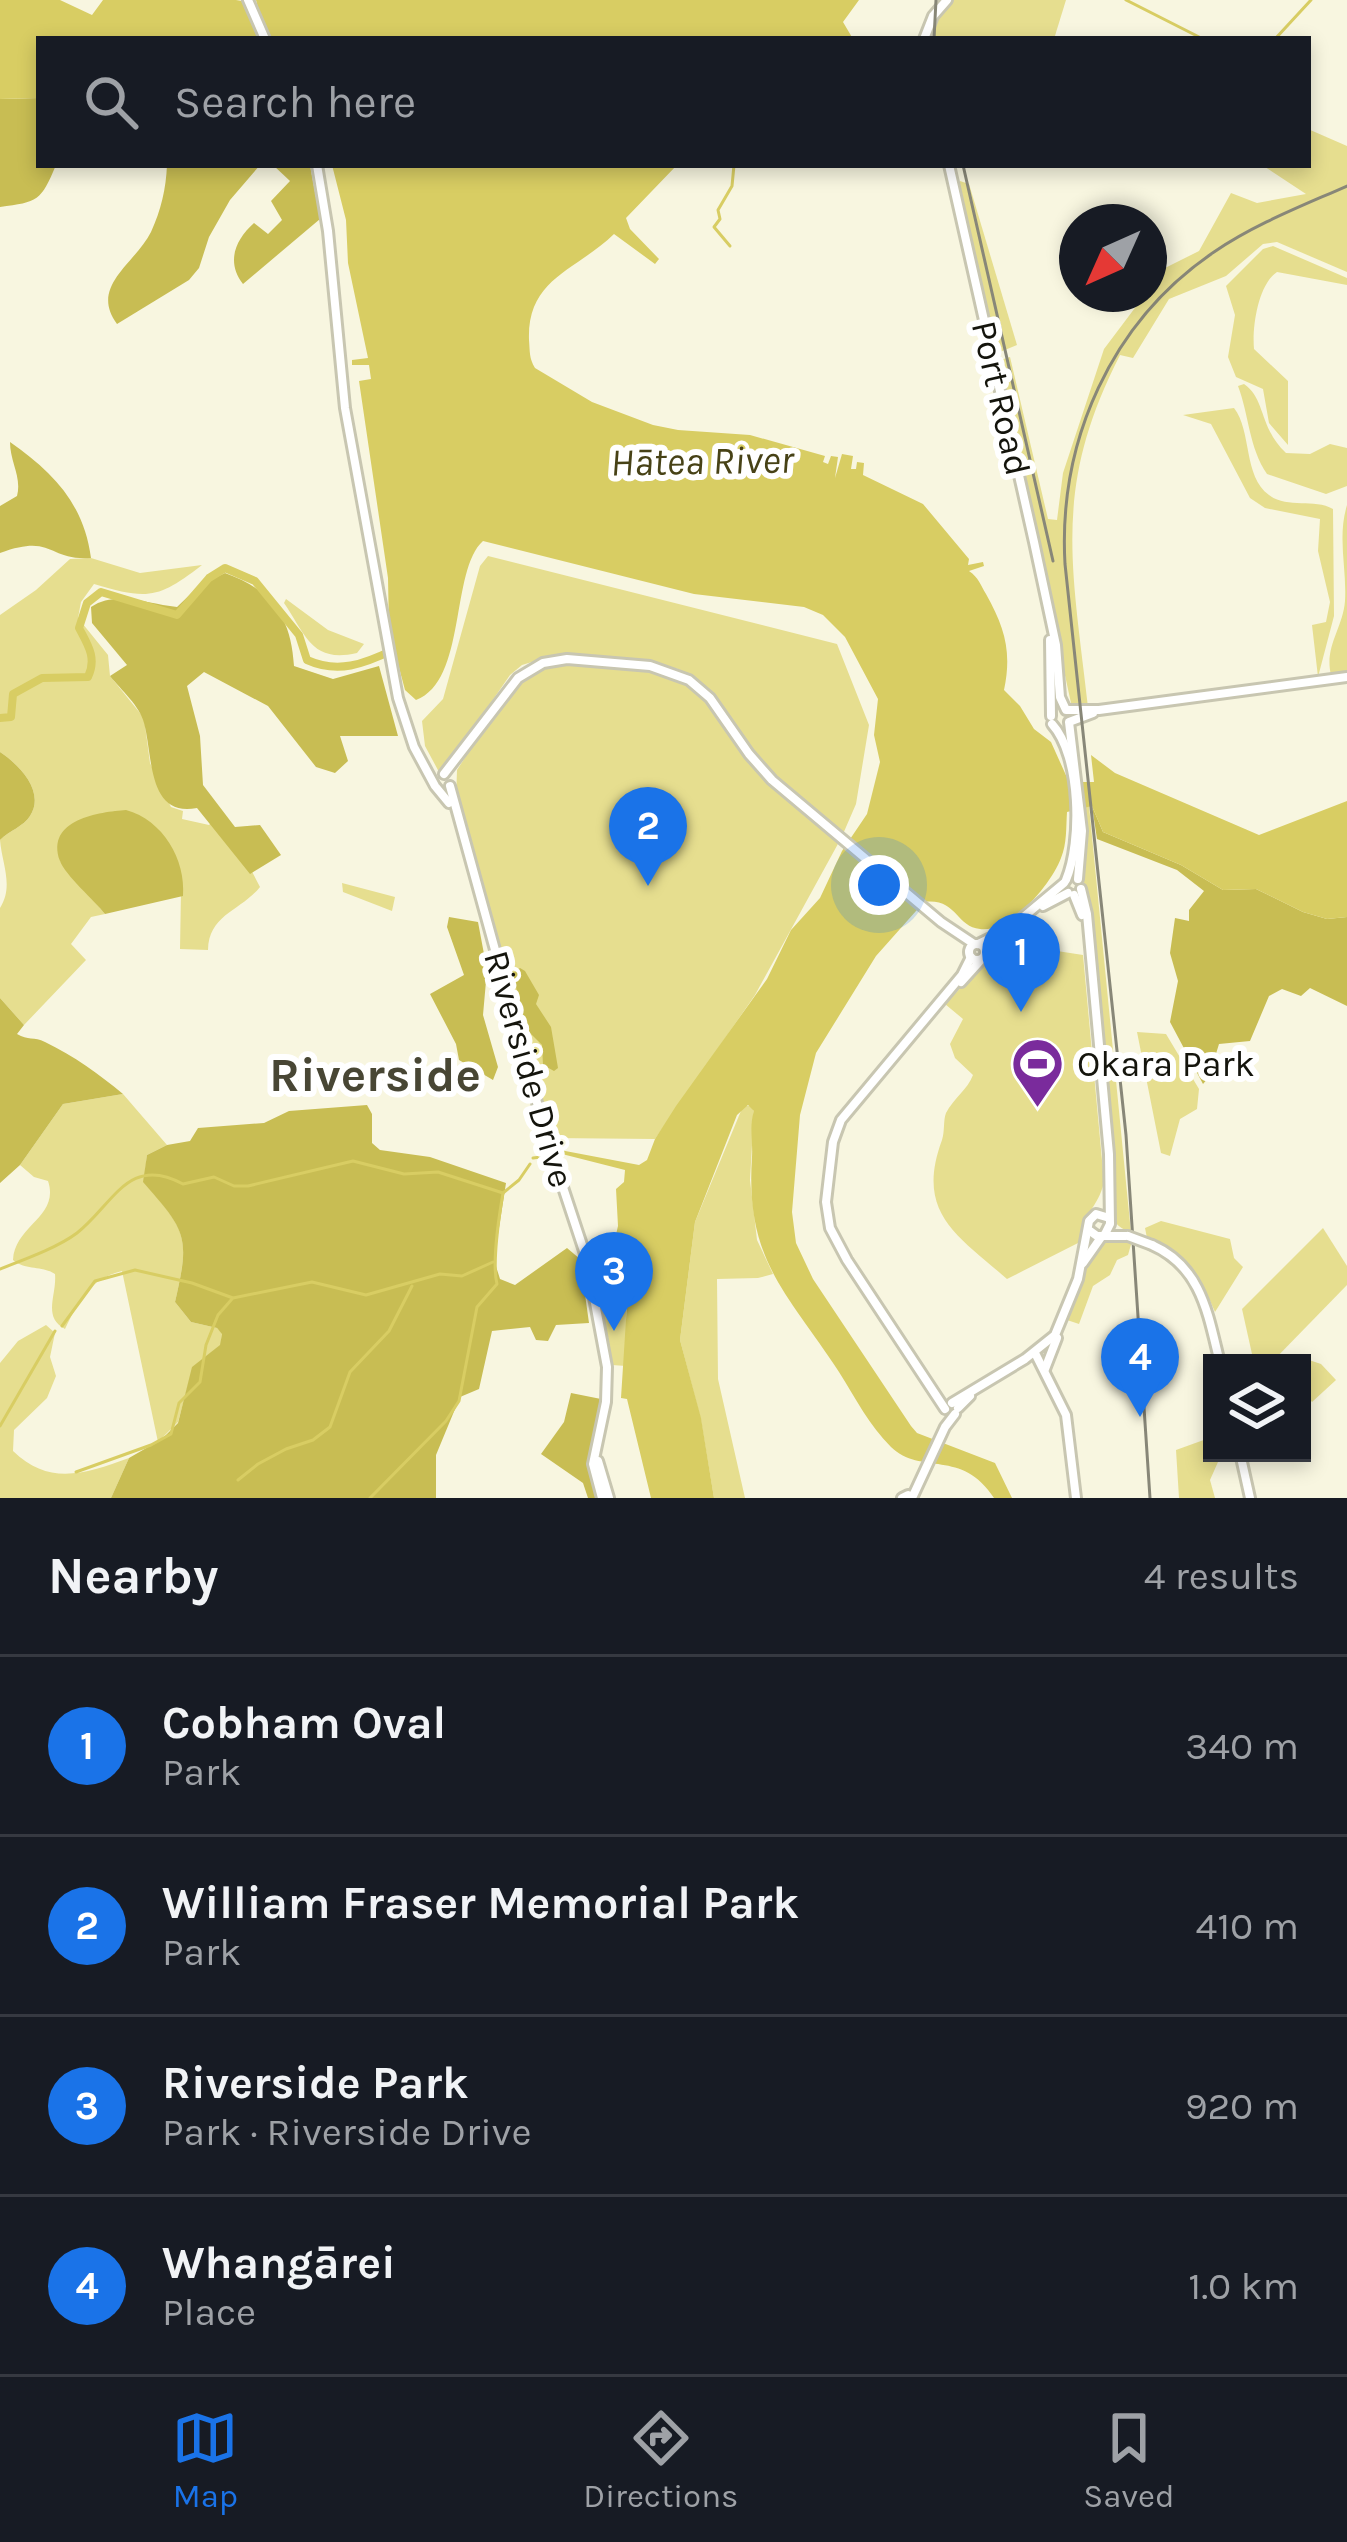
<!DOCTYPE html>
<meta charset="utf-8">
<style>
body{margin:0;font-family:Karla,sans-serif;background:#20242c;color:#f1f3f6}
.controls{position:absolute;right:36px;bottom:36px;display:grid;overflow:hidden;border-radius:0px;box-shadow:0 6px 18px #0003}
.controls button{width:108px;height:108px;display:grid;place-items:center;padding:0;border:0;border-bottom:3px solid #363941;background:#171b24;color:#f1f3f6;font:60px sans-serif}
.compass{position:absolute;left:1059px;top:204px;width:108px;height:108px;border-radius:50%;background:#171b24;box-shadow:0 6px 18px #0003;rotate:225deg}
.you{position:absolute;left:879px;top:885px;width:42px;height:42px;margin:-30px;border:9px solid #fff;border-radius:50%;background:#1a73e8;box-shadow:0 0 0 18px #1a73e833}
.badge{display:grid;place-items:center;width:78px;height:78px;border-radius:50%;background:#1a73e8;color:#fff;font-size:39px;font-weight:700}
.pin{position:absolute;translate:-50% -99px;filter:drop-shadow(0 3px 6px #0008)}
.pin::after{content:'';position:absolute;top:63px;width:42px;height:36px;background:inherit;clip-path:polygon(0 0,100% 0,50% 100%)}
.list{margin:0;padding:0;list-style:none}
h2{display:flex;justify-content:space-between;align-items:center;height:156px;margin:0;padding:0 48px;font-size:51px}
h2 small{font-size:39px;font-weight:400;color:#9ea1a6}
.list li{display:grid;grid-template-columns:78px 1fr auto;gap:36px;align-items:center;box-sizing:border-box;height:180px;padding:0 48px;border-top:3px solid #363941}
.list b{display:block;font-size:45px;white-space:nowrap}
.list p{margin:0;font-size:39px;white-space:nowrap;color:#9ea1a6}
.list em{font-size:39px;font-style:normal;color:#9ea1a6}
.icon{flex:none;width:66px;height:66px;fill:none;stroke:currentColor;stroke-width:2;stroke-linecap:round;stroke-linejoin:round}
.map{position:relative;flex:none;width:1347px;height:1498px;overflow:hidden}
.search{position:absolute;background:#171b24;box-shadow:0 6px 18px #0003;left:36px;right:36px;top:36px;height:132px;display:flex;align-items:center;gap:30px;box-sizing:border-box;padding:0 42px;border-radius:0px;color:#9ea1a6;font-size:45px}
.sheet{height:876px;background:#171b24}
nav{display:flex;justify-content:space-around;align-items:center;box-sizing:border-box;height:168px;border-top:3px solid #363941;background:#171b24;font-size:33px;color:#9ea1a6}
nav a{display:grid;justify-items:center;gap:6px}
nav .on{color:#1a73e8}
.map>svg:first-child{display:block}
</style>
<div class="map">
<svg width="1347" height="1498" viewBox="0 0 1347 1498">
<rect width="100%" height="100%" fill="#f8f6e0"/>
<!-- green -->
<g fill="#e6de8f">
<path d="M 953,0 L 1066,0 L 1054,39 L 935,39 L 935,20 Z"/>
<path d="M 1308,129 L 1347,146 L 1347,272 L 1277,242 L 1263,244 L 1226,276 L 1169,299 L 1133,358 L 1120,355 C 1052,488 1072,565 1088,707 L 1077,707 L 1071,703 L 997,361 L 1010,357 L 1048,519 L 1057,520 L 1063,473 L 1104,349 L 1165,268 L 1199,251 L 1231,193 L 1257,203 L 1306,194 L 1262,165 L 1308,165 Z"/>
<path d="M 960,181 L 969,184 L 1017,345 L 995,354 L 957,186 Z"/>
<path d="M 1273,246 L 1347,278 L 1347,285 L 1277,272 C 1258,285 1252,327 1254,349 L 1288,381 L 1288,445 L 1269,423 L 1263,389 L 1236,377 L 1228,357 L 1235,315 L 1226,286 L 1263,249 Z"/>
<path d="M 1244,384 C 1266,399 1259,428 1286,453 L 1310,454 L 1330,444 L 1347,448 L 1347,486 L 1326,494 L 1267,474 C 1249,448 1249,415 1238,386 Z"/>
<path d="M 1234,408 C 1252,431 1243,476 1269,495 C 1287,509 1314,498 1333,509 L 1334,616 L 1318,677 L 1312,625 L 1326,622 L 1330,602 L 1318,551 L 1320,519 L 1265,508 L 1250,498 L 1211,424 L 1183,415 Z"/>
<path d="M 1347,505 L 1347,673 L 1331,675 C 1324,647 1343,628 1345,601 C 1347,568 1337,538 1347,505 Z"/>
<path d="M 488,556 L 837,644 L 869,725 L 856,804 L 843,834 L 773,777 L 702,684 L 678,669 L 632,661 L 555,655 L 522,665 L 510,675 L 443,772 L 439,772 L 425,746 L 422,721 L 443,699 L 480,566 Z"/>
<path d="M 91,558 L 140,573 L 202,565 C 158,599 148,600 94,584 L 81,602 L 78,618 L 108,655 L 110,676 L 144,718 L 150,763 L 171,807 L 183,811 L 182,819 L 209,825 L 221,812 L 260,887 C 241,911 209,914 208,950 L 180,949 L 181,891 L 60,861 L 105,914 L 91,917 L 71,944 L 86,960 L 24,1025 L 0,998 L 0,908 C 14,886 2,864 0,840 C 9,831 24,826 30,816 C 46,791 18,764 0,752 L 0,615 L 36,590 L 70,559 Z"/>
<path d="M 286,599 L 328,630 L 364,644 L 357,653 C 312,663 307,637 284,603 Z"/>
<path d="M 577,663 L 671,675 L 695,687 L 763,776 L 839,842 L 755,995 L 655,1139 L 551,1138 L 456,801 L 457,770 L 515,680 L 546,664 Z"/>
<path d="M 1089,806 L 1131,1233 C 1107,1223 1110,1210 1115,1187 L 1083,874 L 1083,807 Z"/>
<path d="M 342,883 L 395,897 L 392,911 L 343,892 Z"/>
<path d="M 1025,946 L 1083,955 L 1104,1182 C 1098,1209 1082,1212 1080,1242 L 1007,1279 C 957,1235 915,1213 942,1140 C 945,1131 943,1121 946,1113 C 953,1099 968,1089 973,1075 L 955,1058 L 950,1044 L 963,1019 L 945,1004 L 1000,947 Z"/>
<path d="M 1137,1032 L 1166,1034 L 1199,1089 L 1197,1109 L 1180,1119 L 1170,1156 L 1161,1153 Z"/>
<path d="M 123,1094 L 167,1145 L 147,1155 L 144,1182 C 187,1232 190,1237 175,1302 L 191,1322 L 217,1328 L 222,1333 L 221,1345 L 193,1367 L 178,1422 L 158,1442 L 122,1271 C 88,1280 80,1299 65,1329 C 42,1317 57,1295 55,1274 C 41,1265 26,1271 13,1260 C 15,1225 60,1217 48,1181 L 34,1177 L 20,1165 L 63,1104 Z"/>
<path d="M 743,1106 L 751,1106 L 754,1111 L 750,1180 L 757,1240 L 773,1274 L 758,1278 L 717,1279 L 718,1379 L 745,1498 L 714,1498 L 701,1420 L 680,1340 L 695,1222 Z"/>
<path d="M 1161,1221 L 1230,1239 L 1234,1258 L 1243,1267 L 1215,1312 C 1200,1276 1183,1253 1147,1238 L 1145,1228 Z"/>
<path d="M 1323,1228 L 1347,1266 L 1347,1285 L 1271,1363 L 1254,1363 L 1242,1309 Z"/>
<path d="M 1104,1240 L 1132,1241 L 1128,1255 L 1117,1260 L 1110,1275 L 1093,1286 L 1079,1324 L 1067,1320 L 1092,1252 Z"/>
<path d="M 608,1298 L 626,1302 L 626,1366 L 612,1365 L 598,1313 L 607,1312 Z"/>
<path d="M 46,1325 L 55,1333 L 50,1357 L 56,1376 L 47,1398 L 14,1430 L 13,1451 C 49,1486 85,1474 129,1458 L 111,1498 L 0,1498 L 0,1363 L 18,1341 Z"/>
<path d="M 1306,1359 L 1321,1364 L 1336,1380 L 1312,1402 L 1302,1391 L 1302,1363 L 1295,1363 Z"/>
<path d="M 1212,1437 L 1212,1453 L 1222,1453 L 1210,1480 L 1215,1498 L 1179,1498 L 1176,1450 Z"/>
</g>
<!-- forest -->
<g fill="#c8bd53">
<path d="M 39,98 L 39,165 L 56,165 C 41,201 38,202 0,207 L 0,99 Z"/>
<path d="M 167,165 L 260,165 L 230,200 L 209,237 L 199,268 L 189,280 L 117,324 C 89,286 135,264 151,232 C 161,210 166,189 167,165 Z"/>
<path d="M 273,165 L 310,165 L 320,219 L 243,284 C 226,262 235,240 254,223 L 268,234 L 282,220 L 271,201 L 290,181 Z"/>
<path d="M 10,442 C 53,472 84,504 91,558 C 47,561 54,533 0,553 L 0,506 L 17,496 C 22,477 10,462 10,442 Z"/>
<path d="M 225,573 C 272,590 291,617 294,666 L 333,679 L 379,666 L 398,736 L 340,736 L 348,761 L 335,773 L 316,767 L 268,706 L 204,672 L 187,686 L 200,736 L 203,785 L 235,827 L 260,825 L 281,855 L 250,874 L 197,808 C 147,818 153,755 144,723 C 140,706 121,690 110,676 L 127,665 L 92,623 L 91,607 C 116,590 148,604 177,607 L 200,585 Z"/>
<path d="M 0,752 C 18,764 46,791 30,816 C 24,826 9,831 0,840 Z"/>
<path d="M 1092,806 L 1103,832 L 1181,865 L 1223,890 L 1256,889 L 1303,912 L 1327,919 L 1347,917 L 1347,1006 L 1310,988 L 1301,996 L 1282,989 L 1269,996 L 1250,1041 L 1219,1044 L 1211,1070 L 1214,1071 L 1203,1084 L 1170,1022 L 1178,981 L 1170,953 L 1175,918 L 1189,921 L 1189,910 L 1204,891 L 1177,870 L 1097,839 Z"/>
<path d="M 126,810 C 163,820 186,860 183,896 L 105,914 C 95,901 65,875 60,861 C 45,819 100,812 126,810 Z"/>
<path d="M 449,917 L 478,922 L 487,970 L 483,1015 L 498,1067 L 493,1080 L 459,1060 L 456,1044 L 430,994 L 464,975 L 447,927 Z"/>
<path d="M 520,968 L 525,971 L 539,995 L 536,1004 L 551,1027 L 558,1068 L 554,1071 L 543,1065 L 542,1045 L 525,1028 L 513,973 Z"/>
<path d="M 0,998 L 24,1025 L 17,1034 C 28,1041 34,1036 45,1042 C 74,1056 99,1074 123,1094 L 63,1104 L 20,1165 L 0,1183 Z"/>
<path d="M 367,1105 L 372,1114 L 372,1143 L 380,1150 L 430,1157 L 506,1183 L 494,1260 L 500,1279 L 515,1285 L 567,1248 L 580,1259 L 589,1323 L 556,1325 L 548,1341 L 536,1340 L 530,1327 L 492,1331 L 479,1389 L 460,1397 L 436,1455 L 436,1498 L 111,1498 L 129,1458 L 162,1439 L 178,1423 L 192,1367 L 220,1345 L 222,1334 L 217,1328 L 191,1322 L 175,1302 C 190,1237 187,1232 143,1182 L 147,1155 L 167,1145 L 190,1141 L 198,1128 L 264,1123 L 289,1111 Z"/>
<path d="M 571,1393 L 601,1399 L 591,1450 L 597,1498 L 588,1498 L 583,1483 L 541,1454 L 564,1422 Z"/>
</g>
<!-- water -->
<g fill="#d8cd63">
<path d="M 0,0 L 60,0 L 92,15 L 103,0 L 236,0 L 242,1 L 250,15 L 259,12 L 256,0 L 859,0 L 843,22 L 853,39 L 273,39 L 264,26 L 257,30 L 259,39 L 39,39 L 39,98 L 0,99 Z"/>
<path d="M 332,165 L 677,165 L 626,218 L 630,229 L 659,259 L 655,264 L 614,234 C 576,271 527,278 529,340 C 530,352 529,358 535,368 L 592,402 L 653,425 L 678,430 L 750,435 L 825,456 L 823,462 L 828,464 L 831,456 L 838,457 L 835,478 L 842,454 L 853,456 L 851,469 L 856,469 L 857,462 L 864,463 L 863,475 L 923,504 L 969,559 L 968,565 L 983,562 L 984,566 L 969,571 C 979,578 980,584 986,594 C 1005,628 1012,652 1004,690 L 1020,706 L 1034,729 L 1051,742 L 1069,782 L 1094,782 L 1091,755 L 1115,773 L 1259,835 L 1347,801 L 1347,917 L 1327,919 L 1303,912 L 1256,889 L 1223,890 L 1181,865 L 1103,832 L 1092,806 L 1067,812 C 1066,827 1067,844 1061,858 C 1051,885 1010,933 980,929 C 956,927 957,898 924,902 L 876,956 L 816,1053 L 800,1115 L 792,1212 L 796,1243 L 813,1279 L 911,1426 L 917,1433 L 995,1463 L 1012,1498 L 994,1498 C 962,1448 921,1476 891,1447 C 869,1425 856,1399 839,1372 C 787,1292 745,1261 752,1157 C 753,1141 749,1126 754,1111 L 748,1105 L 737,1115 L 695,1222 L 680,1340 L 701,1418 L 714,1498 L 651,1498 L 627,1399 L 621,1398 L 630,1257 L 625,1255 L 627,1247 L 614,1243 L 618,1226 L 616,1189 L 624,1182 L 625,1170 L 562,1154 L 560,1150 L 639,1165 L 647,1160 L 655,1139 L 676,1106 L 767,979 L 791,930 L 820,898 L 842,851 L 867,814 L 880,762 L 874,735 L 878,699 L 845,637 L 823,615 L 804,607 L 694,594 L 483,541 C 450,570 467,681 416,700 L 405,690 L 389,630 L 388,578 L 359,381 L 371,379 L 369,365 L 352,365 L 352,360 L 368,358 L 348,263 L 346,220 Z"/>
</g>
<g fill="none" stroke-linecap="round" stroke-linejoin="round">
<!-- stream -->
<g stroke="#d8cd63" stroke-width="3">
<path d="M 1126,0 L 1203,39"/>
<path d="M 1275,39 L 1311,0"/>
<path d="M 730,246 L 714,227 L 720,219 L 718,210 L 732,186 L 734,165"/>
<path d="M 533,1158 L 541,1157"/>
<path d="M 0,1269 C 23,1260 57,1248 77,1233 C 113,1205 128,1154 183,1184 L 214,1177 L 234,1186 L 248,1186 L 353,1161 L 404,1174 L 438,1172 L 503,1193"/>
<path d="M 62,1326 L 95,1281 L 135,1270 L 192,1283 L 233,1298 L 312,1282 L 366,1295 L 440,1274 L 462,1276 L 493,1262"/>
<path d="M 0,1426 L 55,1331"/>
<path d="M 76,1472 L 151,1445 L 171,1434 L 179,1403 L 200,1382 L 206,1345 L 218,1315 L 232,1299"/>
<path d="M 238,1480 L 258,1464 L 286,1449 L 313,1440 L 330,1427 L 350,1372 L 389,1331 L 412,1286"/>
<path d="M 370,1498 L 446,1421 L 459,1401 L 477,1307 L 497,1284 C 492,1264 499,1216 503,1193 L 519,1180 L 530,1164"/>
</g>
<!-- river -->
<path stroke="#d8cd63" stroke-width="8" d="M 0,718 L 11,717 L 13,694 L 42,678 L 88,677 C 97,658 88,645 79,628 L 87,603 L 101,592 L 177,615 L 209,578 L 225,568 L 255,581 L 299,635 L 307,660 C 338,674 364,664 393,650"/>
<defs>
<g id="secondary">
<path d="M 248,0 L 265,39"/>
<path d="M 924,39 L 933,16 L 947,0"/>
<path d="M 317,165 L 328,231 L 345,408 L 398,698 L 414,747 L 435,786 L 449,803"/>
<path d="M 949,165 L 1034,542 L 1056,645 L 1060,697 L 1066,710 L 1099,710 L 1347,677"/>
<path d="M 1050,640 L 1051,716"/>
<path d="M 1052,724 C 1081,756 1082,842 1066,880"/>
<path d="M 444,774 L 518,678 L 543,663 L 567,659 L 650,666 L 689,680 L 710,698 L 749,754 L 772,780 L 941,922 L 974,944"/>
<path d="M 450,786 L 547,1139 L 587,1260 L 607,1367 L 606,1402 L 593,1464 L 602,1498"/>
<path d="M 1078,879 L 1082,831 L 1069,722 L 1093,713"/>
<path d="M 1081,889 L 1087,914 L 1109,1154 L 1110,1224 L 1105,1234"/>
<path d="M 1074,895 L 1082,915"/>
<path d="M 1043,906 L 1068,893"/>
<circle cx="977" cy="952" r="8"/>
<path d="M 978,944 L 1009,929 L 1064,883"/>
<path d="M 986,952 L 1013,932"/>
<path d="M 961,982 L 980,961"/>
<path d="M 1090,1231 L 1097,1236 L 1128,1236"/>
<path d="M 1152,1245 C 1202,1267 1208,1315 1220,1363"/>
<path d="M 1083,1263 L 1102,1236"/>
<path d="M 1035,1353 L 1066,1415 L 1076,1498"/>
<path d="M 1045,1369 L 1057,1338"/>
<path d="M 952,1403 L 1025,1359 L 1055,1335 L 1078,1279 L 1089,1221 L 1096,1214 L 1106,1217"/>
<path d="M 958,1408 L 970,1396"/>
<path d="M 945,1409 L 847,1260 L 830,1228 L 826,1202 L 833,1142 L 841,1120 L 962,975 L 971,957"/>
<path d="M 1240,1453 L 1250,1498"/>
<path d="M 598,1461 L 609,1498"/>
<path d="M 902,1498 L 908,1495 L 912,1498 L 945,1427 L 955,1414"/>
</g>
</defs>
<!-- secondary casing -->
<use href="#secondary" stroke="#c8c6b1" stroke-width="14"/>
<!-- secondary -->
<use href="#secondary" stroke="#fff" stroke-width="8"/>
<!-- rail -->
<g stroke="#888778" stroke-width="3">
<path d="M 934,39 L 936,0"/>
<path d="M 963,165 L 1053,561"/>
<path d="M 1150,1498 L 1126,1135 L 1065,564 C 1058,441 1111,322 1214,252 C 1255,224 1302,206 1347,186"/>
</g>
<defs>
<path id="secondary-bridge" d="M 1128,1236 L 1152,1245"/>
</defs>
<!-- secondary-bridge casing -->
<use href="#secondary-bridge" stroke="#c8c6b1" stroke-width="14" stroke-linecap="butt"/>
<!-- secondary-bridge -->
<use href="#secondary-bridge" stroke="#fff" stroke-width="8"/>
</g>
<!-- icons -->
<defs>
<symbol id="stadium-pin" viewBox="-11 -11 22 30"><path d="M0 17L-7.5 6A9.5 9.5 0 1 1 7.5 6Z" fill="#7a2b9c" stroke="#fff"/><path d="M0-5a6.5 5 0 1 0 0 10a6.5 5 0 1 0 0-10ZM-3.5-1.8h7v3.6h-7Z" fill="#fff"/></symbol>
</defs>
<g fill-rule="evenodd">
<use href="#stadium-pin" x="1008" y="1034" width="59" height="81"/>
</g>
<g text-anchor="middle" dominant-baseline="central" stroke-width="12" stroke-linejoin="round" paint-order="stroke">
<!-- street labels -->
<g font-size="36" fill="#14140c" stroke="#fff">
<text transform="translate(1001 398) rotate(77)">Port Road</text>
<text transform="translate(529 1069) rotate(74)">Riverside Drive</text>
</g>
<!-- poi labels -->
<g font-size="36" fill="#14140c" stroke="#fff" text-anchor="start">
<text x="1077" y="1064">Okara Park</text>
</g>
<!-- water labels -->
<g font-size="39" font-style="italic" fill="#474216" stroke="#fff">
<text transform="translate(702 461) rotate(-1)">Hātea River</text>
</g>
<!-- district labels -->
<g font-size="48" font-weight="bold" fill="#484634" stroke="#fff">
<text x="375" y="1075">Riverside</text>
</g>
</g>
</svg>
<div class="controls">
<button><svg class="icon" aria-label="layers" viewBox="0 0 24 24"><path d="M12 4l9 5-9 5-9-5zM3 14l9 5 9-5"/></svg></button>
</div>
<svg class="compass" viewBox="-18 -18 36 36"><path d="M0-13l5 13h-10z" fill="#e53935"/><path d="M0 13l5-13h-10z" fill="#9ea1a6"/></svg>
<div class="you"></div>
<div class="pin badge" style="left:1021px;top:1012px">1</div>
<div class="pin badge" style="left:648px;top:886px">2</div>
<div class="pin badge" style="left:614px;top:1331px">3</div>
<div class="pin badge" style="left:1140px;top:1417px">4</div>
<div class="search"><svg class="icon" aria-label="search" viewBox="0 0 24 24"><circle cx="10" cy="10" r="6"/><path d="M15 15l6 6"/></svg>Search here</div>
</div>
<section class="sheet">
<h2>Nearby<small>4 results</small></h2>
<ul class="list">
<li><span class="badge">1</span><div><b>Cobham Oval</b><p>Park</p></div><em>340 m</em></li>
<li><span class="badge">2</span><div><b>William Fraser Memorial Park</b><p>Park</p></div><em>410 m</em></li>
<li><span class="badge">3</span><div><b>Riverside Park</b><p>Park · Riverside Drive</p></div><em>920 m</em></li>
<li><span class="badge">4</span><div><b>Whangārei</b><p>Place</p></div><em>1.0 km</em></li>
</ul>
</section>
<nav>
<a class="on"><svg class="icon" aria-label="map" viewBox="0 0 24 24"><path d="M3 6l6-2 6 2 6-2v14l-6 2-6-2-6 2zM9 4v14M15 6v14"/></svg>Map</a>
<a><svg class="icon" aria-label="directions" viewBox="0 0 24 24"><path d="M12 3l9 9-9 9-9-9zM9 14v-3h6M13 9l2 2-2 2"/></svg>Directions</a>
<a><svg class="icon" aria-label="saved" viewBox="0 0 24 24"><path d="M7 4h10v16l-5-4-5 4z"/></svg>Saved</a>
</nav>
